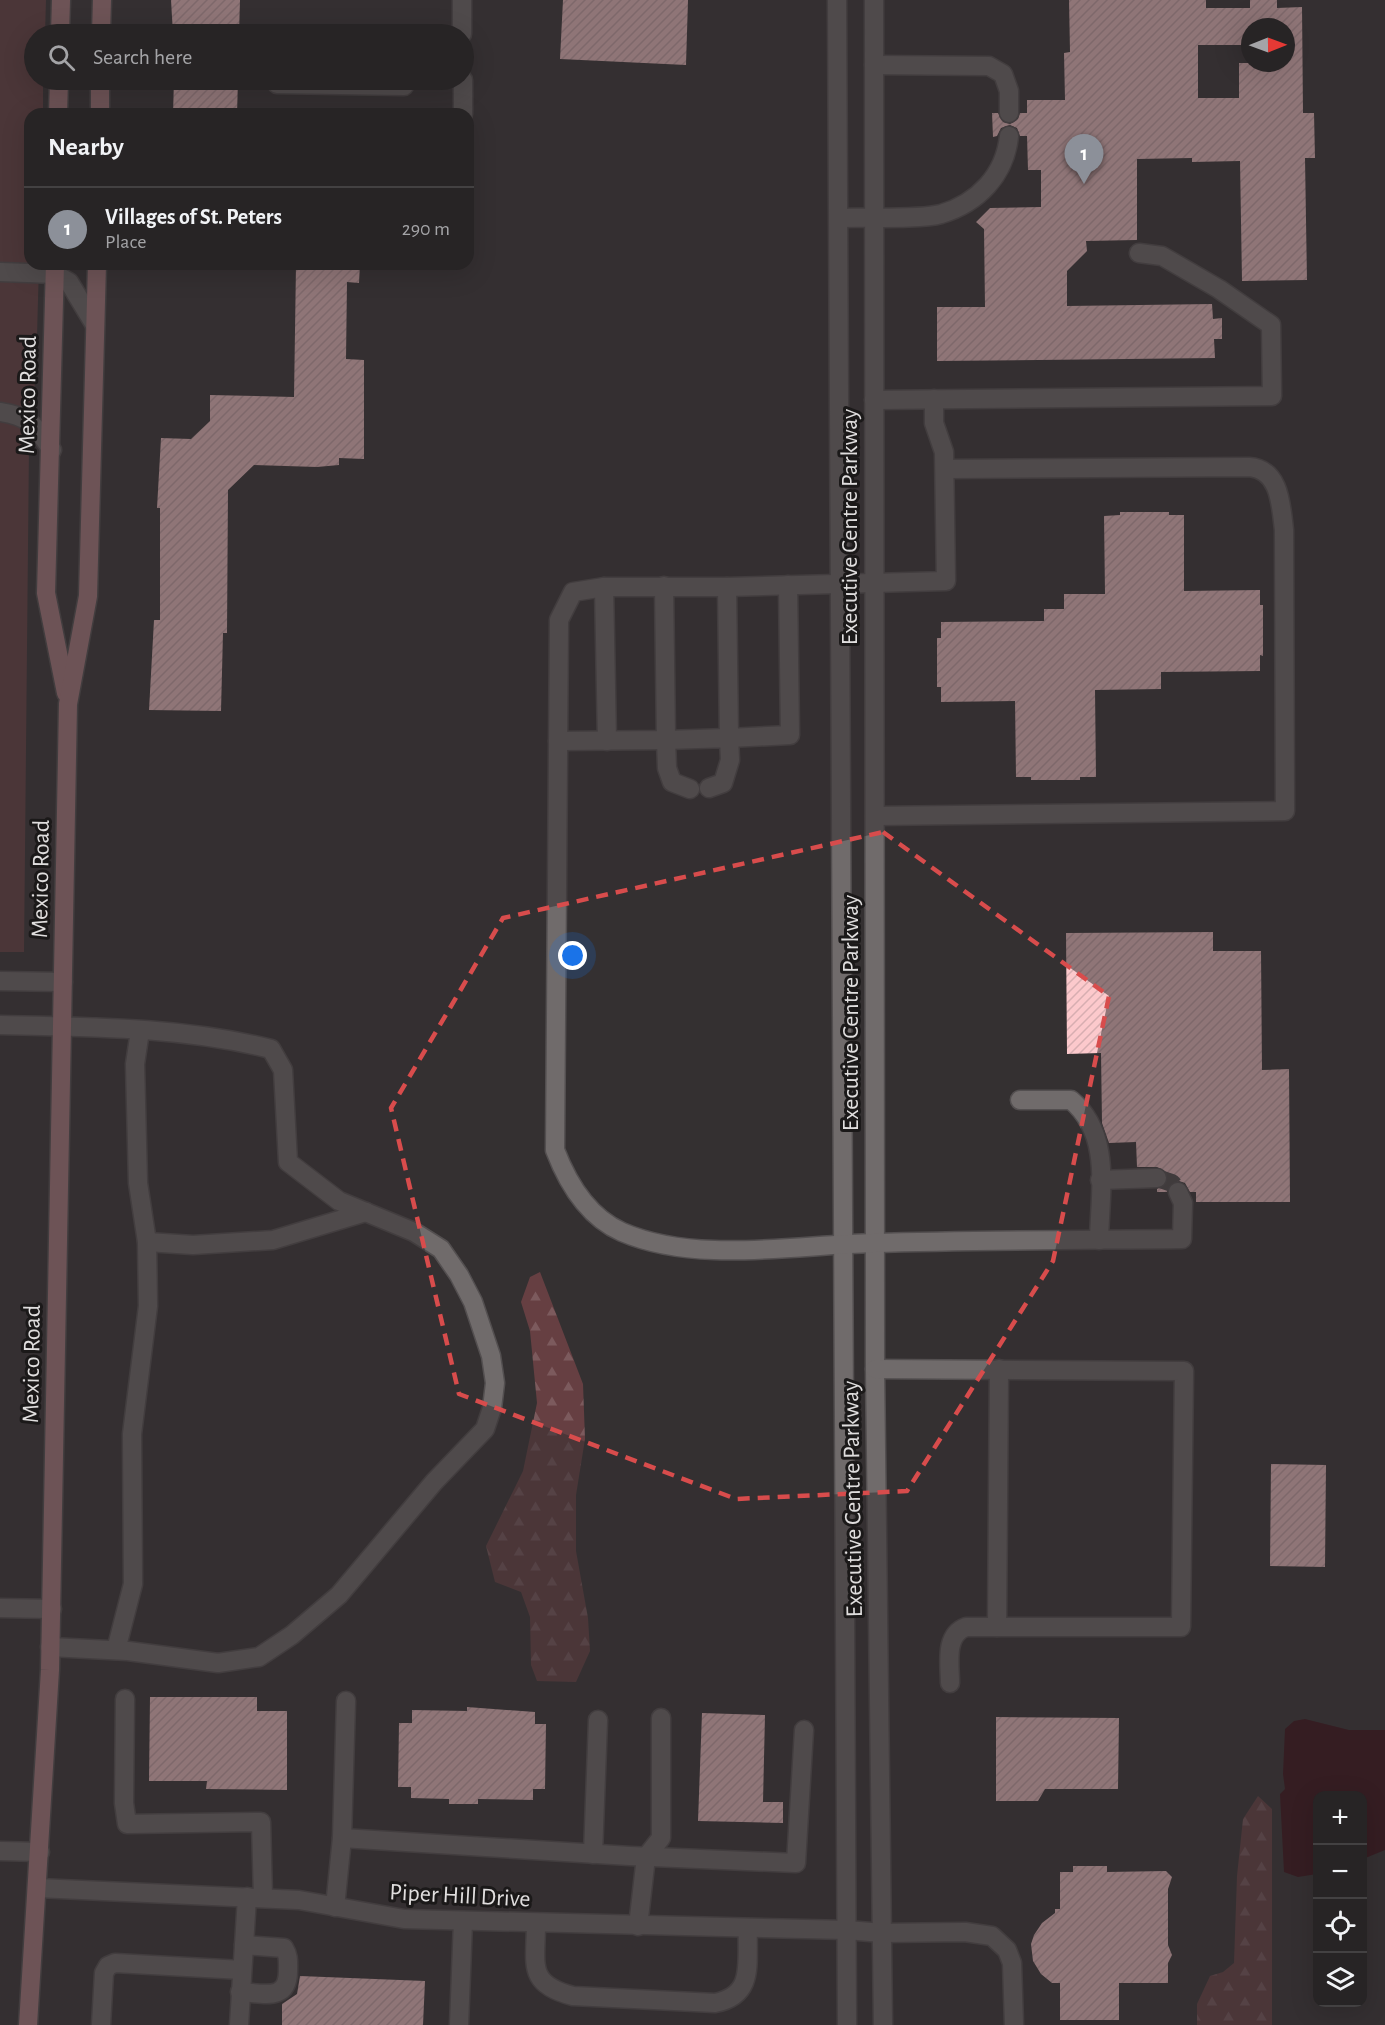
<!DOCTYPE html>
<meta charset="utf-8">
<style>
body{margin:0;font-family:"Alegreya Sans",sans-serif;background:#333032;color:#f1f3f6}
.controls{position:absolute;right:18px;bottom:18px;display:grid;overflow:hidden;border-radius:12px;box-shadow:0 6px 24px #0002}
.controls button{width:54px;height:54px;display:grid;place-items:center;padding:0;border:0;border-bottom:2px solid #434142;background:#272425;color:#f1f3f6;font:30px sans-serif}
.compass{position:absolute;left:1241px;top:18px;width:54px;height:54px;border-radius:50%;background:#272425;box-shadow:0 6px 24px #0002;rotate:89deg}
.you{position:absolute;left:573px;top:956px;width:21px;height:21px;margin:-15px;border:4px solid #fff;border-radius:50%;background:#1a73e8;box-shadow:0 0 0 9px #1a73e833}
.badge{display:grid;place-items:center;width:39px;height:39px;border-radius:50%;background:#8c9099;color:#fff;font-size:20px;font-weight:700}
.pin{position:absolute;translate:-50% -50px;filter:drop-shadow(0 2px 3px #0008)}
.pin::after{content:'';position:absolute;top:32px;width:21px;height:18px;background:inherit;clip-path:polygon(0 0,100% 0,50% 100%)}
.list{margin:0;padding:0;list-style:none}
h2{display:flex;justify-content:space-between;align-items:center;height:78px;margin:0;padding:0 24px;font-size:26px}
h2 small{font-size:20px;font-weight:400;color:#a4a4a7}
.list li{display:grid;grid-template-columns:39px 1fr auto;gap:18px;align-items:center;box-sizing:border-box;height:84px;padding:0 24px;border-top:2px solid #434142}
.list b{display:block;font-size:22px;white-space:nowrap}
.list p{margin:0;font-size:20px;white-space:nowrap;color:#a4a4a7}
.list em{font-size:20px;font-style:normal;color:#a4a4a7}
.icon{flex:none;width:33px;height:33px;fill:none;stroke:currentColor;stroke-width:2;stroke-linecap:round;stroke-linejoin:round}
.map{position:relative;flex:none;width:1385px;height:2025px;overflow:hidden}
.search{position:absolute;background:#272425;box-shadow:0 6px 24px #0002;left:24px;top:24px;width:450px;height:66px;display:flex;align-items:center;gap:15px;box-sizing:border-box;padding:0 21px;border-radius:33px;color:#a4a4a7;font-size:22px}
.panel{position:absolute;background:#272425;box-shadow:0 6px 24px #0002;left:24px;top:108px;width:450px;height:162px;border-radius:18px}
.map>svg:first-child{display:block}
</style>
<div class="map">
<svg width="1385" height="2025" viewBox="0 0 1385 2025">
<defs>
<pattern id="forest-firs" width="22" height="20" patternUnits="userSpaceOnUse" patternTransform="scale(1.5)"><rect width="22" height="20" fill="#663f42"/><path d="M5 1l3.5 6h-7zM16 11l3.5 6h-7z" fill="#7c5a5d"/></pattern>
<pattern id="building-hatch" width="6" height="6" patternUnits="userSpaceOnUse" patternTransform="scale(1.5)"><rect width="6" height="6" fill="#fcc9cc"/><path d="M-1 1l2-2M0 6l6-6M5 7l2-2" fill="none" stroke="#d7aeb1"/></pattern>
</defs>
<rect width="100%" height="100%" fill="#343031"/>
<!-- green -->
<path fill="#663f42" d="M 0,0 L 46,0 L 45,34 L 34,34 L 34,80 L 43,80 L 43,114 L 30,114 L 30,264 L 39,264 L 36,371 L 29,445 L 24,952 L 0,952 Z"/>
<!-- forest -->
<g fill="url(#forest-firs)">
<path d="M 540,1272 L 583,1384 L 585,1439 L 576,1495 L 576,1551 L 588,1618 L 590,1651 L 576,1682 L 537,1681 L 531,1665 L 530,1617 L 521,1592 L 495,1582 L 486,1546 L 523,1471 L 537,1403 L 530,1331 L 521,1302 L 530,1277 Z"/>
<path d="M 1258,1796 L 1272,1809 L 1272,2025 L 1197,2025 L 1197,2004 L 1210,1976 L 1223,1972 L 1234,1963 L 1237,1876 L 1243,1819 Z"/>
</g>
<!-- water -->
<path fill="#360711" d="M 1305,1719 L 1349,1730 L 1385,1730 L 1385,1850 L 1363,1859 L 1362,1796 L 1318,1796 L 1317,1874 L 1298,1877 L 1284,1872 L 1280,1794 L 1285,1789 L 1283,1774 L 1285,1729 L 1294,1721 Z"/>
<!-- building -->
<g fill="url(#building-hatch)" fill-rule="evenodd">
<path d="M 171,0 L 240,0 L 239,34 L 173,34 Z"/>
<path d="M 563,0 L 688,0 L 686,65 L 560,59 Z"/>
<path d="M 1069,0 L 1206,0 L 1206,8 L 1250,8 L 1250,0 L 1277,0 L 1277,8 L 1302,7 L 1303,113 L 1314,113 L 1315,158 L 1305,158 L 1307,280 L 1242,281 L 1240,161 L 1192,162 L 1192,158 L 1137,159 L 1137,240 L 1086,241 L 1087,251 L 1067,271 L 1067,306 L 1212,304 L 1213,319 L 1222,318 L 1222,339 L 1214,339 L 1215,358 L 937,361 L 937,307 L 985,307 L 984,229 L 976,222 L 990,208 L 1041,207 L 1041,170 L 1028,170 L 1027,136 L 1020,136 L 1017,128 L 1010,125 L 1001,128 L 997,136 L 993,137 L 992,113 L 998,113 L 1003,122 L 1010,124 L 1018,119 L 1020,113 L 1027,113 L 1027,100 L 1065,100 L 1064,53 L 1070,52 ZM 1250,27 L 1286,27 L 1286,63 L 1239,63 L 1239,98 L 1198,98 L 1198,45 L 1250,45 Z"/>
<path d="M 174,80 L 238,80 L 237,114 L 173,114 Z"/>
<path d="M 296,264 L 360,264 L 359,283 L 347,282 L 346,359 L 364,360 L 364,459 L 339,458 L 339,465 L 317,467 L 254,465 L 228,490 L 227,633 L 223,633 L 221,711 L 149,710 L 154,620 L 160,620 L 160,508 L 157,508 L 161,438 L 191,439 L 210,421 L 210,395 L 294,397 Z"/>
<path d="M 1120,512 L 1169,512 L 1169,515 L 1184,515 L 1184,591 L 1260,590 L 1260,605 L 1263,605 L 1263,656 L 1260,655 L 1260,671 L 1161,672 L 1161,689 L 1095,690 L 1096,777 L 1080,777 L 1080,780 L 1031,780 L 1031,777 L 1016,777 L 1015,701 L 941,702 L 941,687 L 937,687 L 937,638 L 941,638 L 941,622 L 1044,621 L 1044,609 L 1064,609 L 1064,594 L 1105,594 L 1104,516 L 1120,515 Z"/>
<path d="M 1213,932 L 1213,951 L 1261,951 L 1262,1070 L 1289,1069 L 1290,1202 L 1196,1202 L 1196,1192 L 1190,1192 L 1185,1183 L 1179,1181 L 1169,1185 L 1167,1192 L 1157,1192 L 1157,1189 L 1167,1183 L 1166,1172 L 1157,1167 L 1137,1167 L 1136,1142 L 1109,1143 L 1102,1123 L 1101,1053 L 1067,1054 L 1066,933 Z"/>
<path d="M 1271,1464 L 1326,1465 L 1325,1567 L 1270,1566 Z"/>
<path d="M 150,1697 L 257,1697 L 257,1711 L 287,1711 L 287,1790 L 206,1789 L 207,1781 L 149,1781 Z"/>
<path d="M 467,1707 L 535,1712 L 535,1724 L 546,1724 L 545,1789 L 533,1789 L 533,1800 L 478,1799 L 478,1804 L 449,1804 L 449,1799 L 411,1798 L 411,1787 L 398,1787 L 399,1723 L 412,1723 L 412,1710 L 467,1711 Z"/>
<path d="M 702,1713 L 765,1715 L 763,1802 L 783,1802 L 783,1823 L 698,1821 Z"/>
<path d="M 996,1717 L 1119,1718 L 1118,1789 L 1045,1789 L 1038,1801 L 996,1801 Z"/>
<path d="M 1073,1866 L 1107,1866 L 1107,1872 L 1166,1871 L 1172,1877 L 1168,1889 L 1168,1945 L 1172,1955 L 1168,1963 L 1168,1983 L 1119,1983 L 1119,2020 L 1060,2020 L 1060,1983 L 1052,1983 L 1041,1974 L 1033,1961 L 1031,1944 L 1034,1935 L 1042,1923 L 1055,1913 L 1055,1909 L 1060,1909 L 1060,1872 L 1073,1872 Z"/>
<path d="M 300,1976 L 425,1981 L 423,2025 L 282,2025 L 282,2004 L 297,1994 Z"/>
</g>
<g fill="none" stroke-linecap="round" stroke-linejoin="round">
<!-- minor-tunnel -->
<path stroke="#4e4a4b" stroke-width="18" stroke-dasharray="18 9" stroke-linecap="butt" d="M 1157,1178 L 1172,1183 L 1178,1192"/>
<defs>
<g id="minor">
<path d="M 462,0 L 462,34"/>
<path d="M 837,0 L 847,2025"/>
<path d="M 874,0 L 875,1369 L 883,2025"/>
<path d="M 874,65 L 989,66 L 1003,74 L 1009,91 L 1009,113"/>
<path d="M 463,80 L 463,114"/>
<path d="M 277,84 L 404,86"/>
<path d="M 839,218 C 864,217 919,220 941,214 C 978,203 1005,175 1009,136"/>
<path d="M 0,272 L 55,274 L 69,282 L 95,325"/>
<path d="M 934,399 L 934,423 L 944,452 L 946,581 L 727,587 L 604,587 L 573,592 L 559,620 L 555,1150 C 568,1184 588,1217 622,1232 C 696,1264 794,1245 873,1243 C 976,1240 1079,1240 1182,1239 L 1183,1203 L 1178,1192"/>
<path d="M 874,400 L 1272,396 L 1271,325 L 1219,289 L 1162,256 L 1139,253"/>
<path d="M 0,412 C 30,416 36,427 52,450"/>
<path d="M 604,587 L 607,741"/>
<path d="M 727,587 L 729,738 L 790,735 L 788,585"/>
<path d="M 558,741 L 666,740 L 664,586"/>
<path d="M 690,789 L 672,782 L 667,768 L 666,740 L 729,738 L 730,760 L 723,783 L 709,788"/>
<path d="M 875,816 L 1285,811 L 1284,530 C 1281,505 1280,469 1249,467 L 945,469"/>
<path d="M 0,981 L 63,982"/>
<path d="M 0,1025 C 90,1027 183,1027 271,1049 L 283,1070 L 288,1162 L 339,1201 L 414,1232 L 441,1249 L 459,1275 L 473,1302 L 491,1356 L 495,1383 L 492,1408 L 485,1429 L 434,1482 L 339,1595 L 292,1635 L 259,1657 L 218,1663 L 128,1651 L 50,1647"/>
<path d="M 1020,1100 L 1071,1100 C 1112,1134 1100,1192 1099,1240"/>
<path d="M 1100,1180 L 1157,1178"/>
<path d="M 147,1242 L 193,1245 L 273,1240 L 366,1212"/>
<path d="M 875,1369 L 1184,1371 L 1181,1627 L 966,1627 C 944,1635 950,1664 950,1683"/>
<path d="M 0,1608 L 52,1609"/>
<path d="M 997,1627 L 999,1369"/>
<path d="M 116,1650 L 133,1584 L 132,1434 L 148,1306 L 147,1242 L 138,1183 L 135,1064 L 140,1031"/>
<path d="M 125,1699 L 124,1803 L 127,1824 L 261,1822 L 263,1897"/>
<path d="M 342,1838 L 630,1856 L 796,1863 L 804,1730"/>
<path d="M 0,1851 L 40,1852"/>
<path d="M 593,1854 L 598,1720"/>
<path d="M 38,1888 L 299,1900 L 404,1919 L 847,1930 L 882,1933 L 965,1932 L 992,1936 L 1007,1950 L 1012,1963 L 1014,2025"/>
<path d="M 335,1907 L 342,1838 L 346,1701"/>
<path d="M 536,1923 C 536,1964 526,1984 573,1996 L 715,2003 C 756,1995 746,1962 748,1928"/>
<path d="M 638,1926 L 646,1857 L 661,1838 L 661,1718"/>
<path d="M 240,1992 C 263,1993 288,2002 288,1971 C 288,1962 289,1956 284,1948 L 244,1945"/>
<path d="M 101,2025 L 104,1973 L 108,1966 L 115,1963 L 242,1970"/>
<path d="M 239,2025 L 247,1897"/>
<path d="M 459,2025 L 463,1921"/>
</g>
<g id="major">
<path d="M 60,34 L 61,0"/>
<path d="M 101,34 L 102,0"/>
<path d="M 58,114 L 59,80"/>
<path d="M 100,114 L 100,80"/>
<path d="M 55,264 L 46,593 L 66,693"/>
<path d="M 28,2025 L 50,1670 L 68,704 L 88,596 L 97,264"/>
</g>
</defs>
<!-- minor casing -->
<use href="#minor" stroke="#534f50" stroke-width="21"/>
<!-- major casing -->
<use href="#major" stroke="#534f50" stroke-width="21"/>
<!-- minor -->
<use href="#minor" stroke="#706b6b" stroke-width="18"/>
<!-- major -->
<use href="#major" stroke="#b27e83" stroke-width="18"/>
</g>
<!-- marked area -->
<path d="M0 0H1385V2025H0ZM 883,832 L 1109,996 L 1053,1261 L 907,1491 L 736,1499 L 459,1394 L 391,1108 L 503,918 Z" fill="#343031" fill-opacity=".55" fill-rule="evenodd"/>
<path fill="none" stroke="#d84c4c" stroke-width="4.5" stroke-dasharray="12 8" stroke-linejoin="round" d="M 883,832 L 1109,996 L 1053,1261 L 907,1491 L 736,1499 L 459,1394 L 391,1108 L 503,918 Z"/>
<g text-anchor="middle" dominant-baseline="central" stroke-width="6" stroke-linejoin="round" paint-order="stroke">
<!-- street labels -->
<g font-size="24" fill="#e0dede" stroke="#1b1919">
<text transform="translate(28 395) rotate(-89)">Mexico Road</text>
<text transform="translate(850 527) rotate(-90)">Executive Centre Parkway</text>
<text transform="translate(41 879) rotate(-89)">Mexico Road</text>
<text transform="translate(851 1013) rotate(-90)">Executive Centre Parkway</text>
<text transform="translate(32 1364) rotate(-89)">Mexico Road</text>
<text transform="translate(853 1499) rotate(-91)">Executive Centre Parkway</text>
<text transform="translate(460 1896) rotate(3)">Piper Hill Drive</text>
</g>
</g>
</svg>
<div class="controls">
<button>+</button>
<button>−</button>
<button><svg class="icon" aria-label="locate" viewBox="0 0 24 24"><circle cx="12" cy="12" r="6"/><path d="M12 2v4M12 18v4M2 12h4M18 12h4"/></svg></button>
<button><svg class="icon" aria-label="layers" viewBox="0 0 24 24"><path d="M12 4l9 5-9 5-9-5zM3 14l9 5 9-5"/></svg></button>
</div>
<svg class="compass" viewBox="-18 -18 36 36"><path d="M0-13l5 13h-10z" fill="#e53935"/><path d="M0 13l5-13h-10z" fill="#a4a4a7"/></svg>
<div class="you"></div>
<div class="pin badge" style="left:1084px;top:184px">1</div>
<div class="search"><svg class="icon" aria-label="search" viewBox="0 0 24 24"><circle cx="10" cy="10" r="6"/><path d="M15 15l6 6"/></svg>Search here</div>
<section class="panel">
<h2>Nearby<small></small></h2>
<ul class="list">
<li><span class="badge">1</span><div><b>Villages of St. Peters</b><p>Place</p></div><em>290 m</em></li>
</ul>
</section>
</div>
